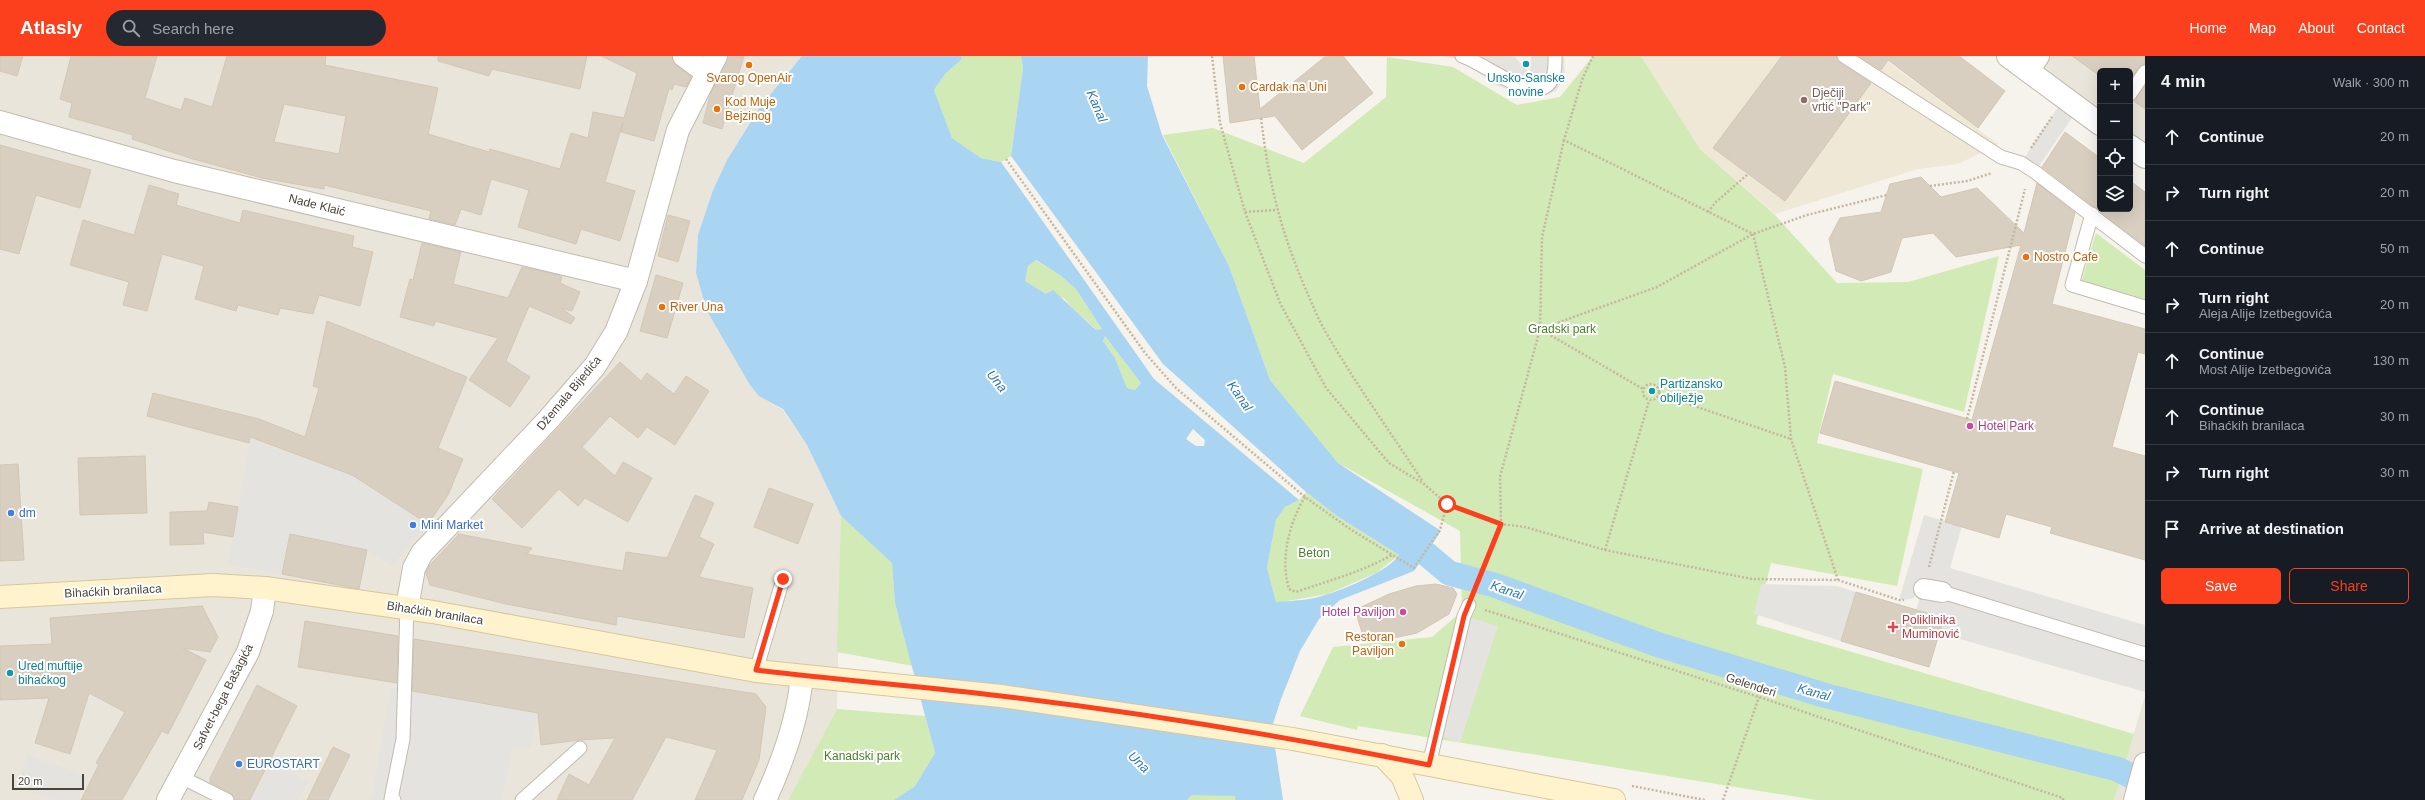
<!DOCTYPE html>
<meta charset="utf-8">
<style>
body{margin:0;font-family:Arial,sans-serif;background:#242831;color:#f1f3f6}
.controls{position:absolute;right:12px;top:12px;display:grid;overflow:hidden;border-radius:6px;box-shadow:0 4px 16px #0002}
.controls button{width:36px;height:36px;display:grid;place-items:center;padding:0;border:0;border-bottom:1px solid #363941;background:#171b24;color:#f1f3f6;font:20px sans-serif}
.scale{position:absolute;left:12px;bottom:10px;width:72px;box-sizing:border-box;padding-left:4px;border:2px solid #4b4439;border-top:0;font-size:11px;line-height:14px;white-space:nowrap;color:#4b4439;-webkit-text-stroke:3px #fff;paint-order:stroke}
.stop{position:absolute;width:12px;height:12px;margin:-9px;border:3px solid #fc3f1d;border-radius:50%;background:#fff}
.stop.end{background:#fc3f1d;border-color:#fff;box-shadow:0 1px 4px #0008}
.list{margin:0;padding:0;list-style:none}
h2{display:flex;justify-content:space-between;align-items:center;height:52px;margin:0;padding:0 16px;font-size:17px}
h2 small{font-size:13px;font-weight:400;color:#9ea1a6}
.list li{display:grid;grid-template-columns:26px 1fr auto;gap:12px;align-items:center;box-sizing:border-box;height:56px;padding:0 16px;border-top:1px solid #363941}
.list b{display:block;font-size:15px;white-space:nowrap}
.list p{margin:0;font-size:13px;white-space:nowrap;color:#9ea1a6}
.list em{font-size:13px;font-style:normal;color:#9ea1a6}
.actions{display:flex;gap:8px;padding:12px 16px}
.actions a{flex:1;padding:9px 0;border:1px solid #fc3f1d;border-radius:6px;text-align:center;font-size:14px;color:#fc3f1d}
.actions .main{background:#fc3f1d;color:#fff}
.icon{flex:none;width:22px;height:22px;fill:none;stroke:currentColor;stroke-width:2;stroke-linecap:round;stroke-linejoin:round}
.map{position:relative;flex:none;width:2145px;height:744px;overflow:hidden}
header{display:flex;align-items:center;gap:24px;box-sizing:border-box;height:56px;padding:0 20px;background:#fc3f1d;color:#fff}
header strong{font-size:19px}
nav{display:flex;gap:22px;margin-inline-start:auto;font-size:14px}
.search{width:280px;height:36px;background:#242831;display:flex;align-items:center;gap:10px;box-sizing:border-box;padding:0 14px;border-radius:22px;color:#9ea1a6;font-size:15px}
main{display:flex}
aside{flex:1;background:#171b24}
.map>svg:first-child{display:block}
</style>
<header>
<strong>Atlasly</strong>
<div class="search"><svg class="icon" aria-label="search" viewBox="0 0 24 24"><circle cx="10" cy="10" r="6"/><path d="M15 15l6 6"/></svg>Search here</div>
<nav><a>Home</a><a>Map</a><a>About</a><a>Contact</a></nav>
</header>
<main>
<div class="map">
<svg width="2145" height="744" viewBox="0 0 2145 744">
<rect width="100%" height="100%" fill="#f6f3ec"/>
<!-- residential -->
<g fill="#eae5da">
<path d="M 0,0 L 802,0 L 760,51 L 727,104 L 713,134 L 698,179 L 696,217 L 707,255 L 759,340 L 782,353 L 807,389 L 841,460 L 837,653 L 788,744 L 0,744 Z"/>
<path d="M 2008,0 L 2145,0 L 2145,101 L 2130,90 L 2130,15 L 2100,15 L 2100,68 Z"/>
<path d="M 2145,640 L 2145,744 L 2114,744 Z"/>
</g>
<!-- education -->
<path fill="#efe8d6" d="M 1641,0 L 1880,0 L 1998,88 L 1958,108 L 1918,113 L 1775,158 L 1700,93 Z"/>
<!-- green -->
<g fill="#d2eab5">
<path d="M 961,0 L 1021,0 L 1023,12 L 1011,100 L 1001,106 L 981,102 L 952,82 L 934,34 L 945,18 L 962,3 Z"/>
<path d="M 1593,0 L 1641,0 L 1700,93 L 1774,158 L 1837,227 L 1908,226 L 1999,200 L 1964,356 L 1833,318 L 1817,387 L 1923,413 L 1897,530 L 1771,507 L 1756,568 L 2134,678 L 2114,744 L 1816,744 L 1358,670 L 1357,674 L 1300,660 L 1333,591 L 1432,581 L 1462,555 L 1460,475 L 1338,407 L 1270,324 L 1229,210 L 1163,79 L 1213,72 L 1304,107 L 1386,41 L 1387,1 L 1453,11 L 1517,49 L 1560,41 Z"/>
<path d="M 2096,177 L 2145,214 L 2145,246 L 2081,227 Z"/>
<path d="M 1035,204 L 1060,219 L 1076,233 L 1102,273 L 1096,274 C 1086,262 1073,255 1064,242 L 1046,238 L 1025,225 L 1028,210 Z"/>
<path d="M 1105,280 L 1141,327 L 1135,334 L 1127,332 L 1115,302 L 1103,285 Z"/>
<path d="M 1306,436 L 1337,460 L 1399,499 L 1376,517 L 1328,538 L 1276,547 L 1267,512 L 1276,464 L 1285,451 L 1299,444 Z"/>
<path d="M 841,460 L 892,507 L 895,547 L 913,610 L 837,596 Z"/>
<path d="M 837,653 L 925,660 L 935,697 L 915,730 L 894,744 L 788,744 Z"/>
<path d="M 1214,738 L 1235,740 L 1235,744 L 1187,744 L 1192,739 Z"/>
</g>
<!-- parking -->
<g fill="#e5e3e0">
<path d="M 1445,0 L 1514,0 L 1530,17 L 1531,0 L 1564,0 L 1565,20 L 1556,35 L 1543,40 L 1531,41 L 1495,29 L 1464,5 Z"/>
<path d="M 2064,42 L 2078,53 L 2035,116 L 2021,107 Z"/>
<path d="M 250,383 L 352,419 L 428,468 L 392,510 L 367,494 L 290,478 L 282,519 L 228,508 Z"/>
<path d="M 1924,459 L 1962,470 L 1950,512 L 2145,569 L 2145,636 L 1939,577 L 1916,554 L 1923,533 L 1912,543 L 1899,544 Z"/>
<path d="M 1761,528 L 1837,530 L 1856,536 L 1841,585 L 1754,558 Z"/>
<path d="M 1464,560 L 1498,570 L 1460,687 L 1435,677 Z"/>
<path d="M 391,631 L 539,657 L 530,693 L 513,692 L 501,744 L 369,744 L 372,739 Z"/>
<path d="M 28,699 L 87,720 L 78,744 L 54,744 L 17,731 Z"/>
<path d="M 271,706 L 308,726 L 298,744 L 252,744 Z"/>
</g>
<!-- water -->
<path fill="#a9d4f2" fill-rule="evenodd" d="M 802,0 L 961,0 L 962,3 L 945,18 L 934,34 L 952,82 L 981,102 L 1001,106 L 1154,323 L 1299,444 L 1285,451 L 1276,464 L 1267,512 L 1276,546 C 1293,545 1312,544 1328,538 C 1345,533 1390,514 1399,499 L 1337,460 L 1306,436 L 1163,308 L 1011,100 L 1023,12 L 1021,0 L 1148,0 L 1147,30 L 1162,79 L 1229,210 L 1270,324 L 1338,407 L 1441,475 L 1414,515 L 1340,544 L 1319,563 L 1300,595 L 1281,643 L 1272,671 L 1283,744 L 1235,744 L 1235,740 L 1192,739 L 1187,744 L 894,744 L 915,730 L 935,697 L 895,547 L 892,507 L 841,460 L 807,389 L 783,353 L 759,340 L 750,329 L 707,255 L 696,217 L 698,179 L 713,134 L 727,104 L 760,51 ZM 1036,204 L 1060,219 L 1076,233 L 1102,273 L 1096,274 L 1053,234 L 1046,238 L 1025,225 L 1028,210 ZM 1105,280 L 1141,327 L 1135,334 L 1127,332 L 1115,302 L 1103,285 ZM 1193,373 L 1205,384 L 1204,390 L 1196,390 L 1186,383 Z"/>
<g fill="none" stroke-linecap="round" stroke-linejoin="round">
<!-- canal -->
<path stroke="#a9d4f2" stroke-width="25" d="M 1400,476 L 1449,517 L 1494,529 L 1659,589 L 1827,640 L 2117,713 L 2145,727"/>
</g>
<!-- building -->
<g fill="#d8cfc1" stroke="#d3c7b4" fill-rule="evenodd">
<path d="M 0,0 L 23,0 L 17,20 L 0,15 Z"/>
<path d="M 71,0 L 157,0 L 145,42 L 181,54 L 185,42 L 212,51 L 227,0 L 326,0 L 325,9 L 438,32 L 428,78 L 489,96 L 490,93 L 560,113 L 571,77 L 588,82 L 593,56 L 624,62 L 637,17 L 601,0 L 672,0 L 676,10 L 691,21 L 686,31 L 674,28 L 672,34 L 669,32 L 654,85 L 621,76 L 623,66 L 605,126 L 635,135 L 620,185 L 581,173 L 576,188 L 518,171 L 529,134 L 491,123 L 481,159 L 461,153 L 455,169 L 429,163 L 431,155 L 324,129 L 324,133 L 262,122 L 193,103 L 132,83 L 133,79 L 69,61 L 72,47 L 60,43 ZM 284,48 L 346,60 L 339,98 L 274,86 Z"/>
<path d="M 438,0 L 587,0 L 580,33 L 492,13 L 489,20 L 438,5 Z"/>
<path d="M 728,0 L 744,0 L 722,73 L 703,67 L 710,39 Z"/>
<path d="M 1223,0 L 1254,0 L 1260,53 L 1326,0 L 1343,0 L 1373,37 L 1302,94 L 1275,60 L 1230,67 Z"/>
<path d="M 1782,0 L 1836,0 L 1840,7 L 1871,27 L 1785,145 L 1713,92 Z"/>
<path d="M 1859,0 L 1959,0 L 2005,35 L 1978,72 L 1888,4 L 1881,14 Z"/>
<path d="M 2072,0 L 2145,0 L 2145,8 L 2139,11 L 2130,24 L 2130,15 L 2100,15 L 2100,20 Z"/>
<path d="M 2145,30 L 2145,53 L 2134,45 Z"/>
<path d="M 2065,76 L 2100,102 L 2100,153 L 2130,153 L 2130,125 L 2145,136 L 2145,190 L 2042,111 Z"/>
<path d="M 0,89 L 91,114 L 80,152 L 36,139 L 19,198 L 0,193 Z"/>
<path d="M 1921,121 L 1941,141 L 1977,132 L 2024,177 L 2037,127 L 2075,157 L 2052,248 L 2145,273 L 2145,298 L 2138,296 L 2112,391 L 2145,400 L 2145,504 L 2050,477 L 2052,471 L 2006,458 L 1999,482 L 1945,466 L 1959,417 L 1820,377 L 1835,325 L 1972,364 L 2021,189 L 1956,201 L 1933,177 L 1902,182 L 1891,216 L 1861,225 L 1836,215 L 1829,183 L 1840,162 L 1881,156 L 1890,128 Z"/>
<path d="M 149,129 L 179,138 L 176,149 L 240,167 L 243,154 L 354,180 L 352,191 L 373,196 L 360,250 L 319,239 L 313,258 L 280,252 L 278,259 L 238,249 L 236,255 L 195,243 L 204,210 L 162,198 L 147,255 L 123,249 L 129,226 L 70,209 L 83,164 L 134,179 Z"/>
<path d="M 668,159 L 690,165 L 678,206 L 658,200 Z"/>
<path d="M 422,187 L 461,196 L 453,228 L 508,242 L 522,211 L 559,219 L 562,221 L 560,227 L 580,236 L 572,255 L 561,252 L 575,262 L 571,268 L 529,250 L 506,305 L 530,321 L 510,351 L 469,324 L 498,282 L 435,265 L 434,270 L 400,261 L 410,223 L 413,224 Z"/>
<path d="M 656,219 L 683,227 L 667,282 L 640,275 Z"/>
<path d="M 327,265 L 467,321 L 438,392 L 463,403 L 448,439 L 428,468 L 352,419 L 250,381 L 249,387 L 147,360 L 153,337 L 259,363 L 305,381 L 319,332 L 313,330 Z"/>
<path d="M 620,306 L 641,325 L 647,317 L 674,338 L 686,320 L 709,335 L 675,389 L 647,371 L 638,382 L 610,360 L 582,391 L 615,420 L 623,406 L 652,422 L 628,466 L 585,442 L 578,450 L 559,433 L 522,472 L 492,443 Z"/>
<path d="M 145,400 L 147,457 L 80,459 L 78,402 Z"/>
<path d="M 18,408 L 24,504 L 0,505 L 0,409 Z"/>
<path d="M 769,432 L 813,448 L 798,488 L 754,471 Z"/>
<path d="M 695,439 L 714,447 L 699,481 L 714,488 L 699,521 L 753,532 L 744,582 L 617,560 L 616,569 L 506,548 L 430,529 L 426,517 L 429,510 L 459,478 L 532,492 L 527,498 L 623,515 L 626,496 L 667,502 Z"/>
<path d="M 209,446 L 238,451 L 233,481 L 203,476 L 204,488 L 170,489 L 170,456 L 207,455 Z"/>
<path d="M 290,478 L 367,494 L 359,533 L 282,518 Z"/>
<path d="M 1436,528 L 1453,532 L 1457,538 L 1449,558 L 1417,577 L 1384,584 L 1364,583 L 1355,554 L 1389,538 L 1416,530 Z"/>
<path d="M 1856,536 L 1944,562 L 1929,611 L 1841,585 Z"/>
<path d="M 202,550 L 218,581 L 210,596 L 183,592 L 206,604 L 168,678 L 162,675 L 122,744 L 81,744 L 99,708 L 96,707 L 125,656 L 89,637 L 70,698 L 35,687 L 49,642 L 0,644 L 0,590 L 52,588 L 50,562 Z"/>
<path d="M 305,565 L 398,580 L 397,627 L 298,611 Z"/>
<path d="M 414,583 L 756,638 L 766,651 L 759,704 L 742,744 L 695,744 L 717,694 L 666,681 L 632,744 L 557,744 L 569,718 L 589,729 L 615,682 L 579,684 L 541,689 L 538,657 L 412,635 Z"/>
<path d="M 257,629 L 297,650 L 250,744 L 235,744 L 231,737 L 210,726 L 210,722 Z"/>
<path d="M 333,691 L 350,699 L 328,744 L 307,744 Z"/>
</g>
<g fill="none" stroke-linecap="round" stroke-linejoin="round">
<defs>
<g id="service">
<path d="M 1462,0 C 1489,8 1558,70 1555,0"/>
<path d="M 1844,0 L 2001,101 L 2021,107 L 2035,116 L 2145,200"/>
<path d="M 2130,38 L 2145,16"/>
<path d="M 2092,158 L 2072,229 L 2145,251"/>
<path d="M 1942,536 L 2145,598"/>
<path d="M 756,615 L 783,523"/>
<path d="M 1429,709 L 1464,560 L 1469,549"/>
<path d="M 181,721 L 227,744"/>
<path d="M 394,744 L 391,743 L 403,683 L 407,552"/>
<path d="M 522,744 L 580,692"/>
</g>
<path id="pedestrian" d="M 1924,533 L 1942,536"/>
<g id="minor">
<path d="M 684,0 L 707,17"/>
<path d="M 2028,15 L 2038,0"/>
<path d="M 0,66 L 174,115 L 636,225"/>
<path d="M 407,552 L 414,512 L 422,497 L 548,364 L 595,310 L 616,276 L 636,225 L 678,74 L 716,0"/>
<path d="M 168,744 L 248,596 L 262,555 L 265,532"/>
<path d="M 765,744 C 783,705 798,663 802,620"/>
</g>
<g id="tertiary">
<path d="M 2008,0 L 2100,68"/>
<path d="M 2130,90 L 2145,101"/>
<path d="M 2135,744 L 2145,708"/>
</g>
<g id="secondary">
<path d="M 0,541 L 213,529 L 265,532 L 433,556 L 756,615 L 1001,640 L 1293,683 L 1614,744"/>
<path d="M 1382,699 L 1402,720 L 1412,744"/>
</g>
</defs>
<!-- service casing -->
<use href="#service" stroke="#c2bbae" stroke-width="15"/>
<!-- pedestrian casing -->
<use href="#pedestrian" stroke="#c2bbae" stroke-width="22"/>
<!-- minor casing -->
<use href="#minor" stroke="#c2bbae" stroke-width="24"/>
<!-- tertiary casing -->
<use href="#tertiary" stroke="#c2bbae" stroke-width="24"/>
<!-- secondary casing -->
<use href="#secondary" stroke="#d6c79b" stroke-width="24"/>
<!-- path -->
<g stroke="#c4b79f" stroke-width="2.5" stroke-dasharray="2 2" stroke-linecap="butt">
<path d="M 1212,0 L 1220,67 L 1245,156 L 1280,247 L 1326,332 L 1389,407 L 1424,428 L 1447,448 L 1501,468 L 1525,471 L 1605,494 L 1752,523 L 1838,524 L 1899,544 L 1904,544"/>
<path d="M 1593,0 L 1582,24 L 1564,84 L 1753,178 L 1785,311 L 1791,383 L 1838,524"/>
<path d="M 1261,62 C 1269,128 1280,173 1306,234 C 1312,247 1317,261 1324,273 C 1354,326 1390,375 1423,426"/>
<path d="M 1564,84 L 1542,181 L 1540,273 L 1643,333"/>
<path d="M 2031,92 L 2052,61"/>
<path d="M 1006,103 L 1145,297 L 1176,332 L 1305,441 L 1350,473 L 1414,512 L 1440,474 L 1447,448"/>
<path d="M 1930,130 L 1967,125 L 1992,117"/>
<path d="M 1245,156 L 1276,154"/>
<path d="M 1708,156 L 1716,146 L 1748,118"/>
<circle cx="1651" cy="336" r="8"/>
<path d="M 1659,338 L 1791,383"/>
<path d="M 1967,363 L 2025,133"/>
<path d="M 1305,441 C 1289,467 1280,503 1289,533 L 1296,536 C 1330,524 1359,517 1392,499"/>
<path d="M 1605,494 L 1649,345"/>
<path d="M 1929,511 L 1954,415"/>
<path d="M 1476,532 L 1501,468 L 1500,421 L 1540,273 L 1657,231 L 1753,178 L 1807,159 L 1887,139"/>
<path d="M 1485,554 L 1759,641 L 2063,742 L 2063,744"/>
<path d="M 1632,730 L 1705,744"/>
<path d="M 1723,744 L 1759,641"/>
</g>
<!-- service -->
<use href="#service" stroke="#fff" stroke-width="13"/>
<!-- pedestrian -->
<use href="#pedestrian" stroke="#fff" stroke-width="20"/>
<!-- minor -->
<use href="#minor" stroke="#fff" stroke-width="22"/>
<!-- tertiary -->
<use href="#tertiary" stroke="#fff" stroke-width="22"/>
<!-- secondary -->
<use href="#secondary" stroke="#fff3cd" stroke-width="22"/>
</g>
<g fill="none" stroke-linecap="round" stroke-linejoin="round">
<!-- route -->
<path stroke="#fc3f1d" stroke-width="5" d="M 783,523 L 756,614 C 838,624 919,630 1001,640 C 1145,657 1288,681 1429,709 L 1464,560 L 1501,468 L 1447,448"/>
</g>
<!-- markers -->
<g fill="#0f9aa8" stroke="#fff" stroke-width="1.5">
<circle cx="1526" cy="8" r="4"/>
<circle cx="1652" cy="335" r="4"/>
<circle cx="10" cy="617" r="4"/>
</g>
<g fill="#e8710a" stroke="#fff" stroke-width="1.5">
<circle cx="749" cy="9" r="4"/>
<circle cx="1242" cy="31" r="4"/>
<circle cx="717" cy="53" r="4"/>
<circle cx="2026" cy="201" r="4"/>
<circle cx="662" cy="251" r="4"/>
<circle cx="1402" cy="588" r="4"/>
</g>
<circle fill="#8d6e63" stroke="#fff" stroke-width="1.5" cx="1804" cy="44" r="4"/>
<g fill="#d1479c" stroke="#fff" stroke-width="1.5">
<circle cx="1970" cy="370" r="4"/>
<circle cx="1403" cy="556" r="4"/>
</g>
<g fill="#3f7fe0" stroke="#fff" stroke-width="1.5">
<circle cx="11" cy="457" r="4"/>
<circle cx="413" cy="469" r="4"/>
<circle cx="239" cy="708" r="4"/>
</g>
<path fill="#e0444e" stroke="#fff" stroke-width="1.5" d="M1891 565h4v4h4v4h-4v4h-4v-4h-4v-4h4z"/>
<g text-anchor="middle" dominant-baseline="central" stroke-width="4" stroke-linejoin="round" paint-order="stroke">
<!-- food labels -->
<g font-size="12" fill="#c56008" stroke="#fff" text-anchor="start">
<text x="749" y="22" text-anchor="middle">Svarog OpenAir</text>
<text x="1250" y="31">Cardak na Uni</text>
<text x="725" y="46">Kod Muje<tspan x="725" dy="14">Bejzinog</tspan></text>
<text x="2034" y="201">Nostro Cafe</text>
<text x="670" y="251">River Una</text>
<text x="1394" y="581" text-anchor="end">Restoran<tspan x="1394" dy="14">Paviljon</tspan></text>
</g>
<!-- culture labels -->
<g font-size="12" fill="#0d838f" stroke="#fff" text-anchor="start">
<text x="1526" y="22" text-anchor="middle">Unsko-Sanske<tspan x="1526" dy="14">novine</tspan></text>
<text x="1660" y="328">Partizansko<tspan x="1660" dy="14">obilježje</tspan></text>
<text x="18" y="610">Ured muftije<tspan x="18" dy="14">bihaćkog</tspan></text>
</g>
<!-- education labels -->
<g font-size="12" fill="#785e54" stroke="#fff" text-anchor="start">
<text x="1812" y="37">Dječiji<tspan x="1812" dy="14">vrtić "Park"</tspan></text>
</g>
<!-- street labels -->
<g font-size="12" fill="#4b4439" stroke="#fff">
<text transform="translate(317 149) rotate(14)">Nade Klaić</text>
<text transform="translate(569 337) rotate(-50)">Džemala Bijedića</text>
<text transform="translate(113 535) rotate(-3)">Bihaćkih branilaca</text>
<text transform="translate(435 557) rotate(9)">Bihaćkih branilaca</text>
<text transform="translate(1751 629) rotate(18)">Gelenderi</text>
<text transform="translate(223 641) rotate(-63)">Safvet-bega Bašagića</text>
</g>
<!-- park labels -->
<g font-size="12" fill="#4a7f2a" stroke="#fff">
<text x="1562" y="273">Gradski park</text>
<text x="1314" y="497">Beton</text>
<text x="862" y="700">Kanadski park</text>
</g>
<!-- hotel labels -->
<g font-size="12" fill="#b23c85" stroke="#fff" text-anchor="start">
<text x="1978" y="370">Hotel Park</text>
<text x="1395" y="556" text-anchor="end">Hotel Paviljon</text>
</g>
<!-- shop labels -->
<g font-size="12" fill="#366cbe" stroke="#fff" text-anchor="start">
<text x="19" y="457">dm</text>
<text x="421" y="469">Mini Market</text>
<text x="247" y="708">EUROSTART</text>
</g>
<!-- health labels -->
<g font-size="12" fill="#be3a42" stroke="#fff" text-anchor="start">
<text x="1902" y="564">Poliklinika<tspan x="1902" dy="14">Muminović</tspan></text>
</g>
<!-- water labels -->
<g font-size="13" font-style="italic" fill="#2e7ab2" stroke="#fff">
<text transform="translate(1097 50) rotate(67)">Kanal</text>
<text transform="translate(997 325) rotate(51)">Una</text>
<text transform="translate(1240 340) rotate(55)">Kanal</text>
<text transform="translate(1507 534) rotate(19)">Kanal</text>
<text transform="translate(1814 636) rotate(16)">Kanal</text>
<text transform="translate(1139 706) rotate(44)">Una</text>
</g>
</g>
</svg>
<div class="controls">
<button>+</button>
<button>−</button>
<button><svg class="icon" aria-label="locate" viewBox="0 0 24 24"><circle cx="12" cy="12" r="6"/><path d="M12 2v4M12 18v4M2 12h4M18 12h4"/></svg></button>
<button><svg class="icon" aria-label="layers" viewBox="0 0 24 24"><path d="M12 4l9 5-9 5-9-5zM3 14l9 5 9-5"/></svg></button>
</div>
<div class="scale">20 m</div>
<div class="stop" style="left:1447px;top:448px"></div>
<div class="stop end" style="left:783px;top:523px"></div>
</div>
<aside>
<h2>4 min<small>Walk · 300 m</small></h2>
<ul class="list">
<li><svg class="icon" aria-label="ahead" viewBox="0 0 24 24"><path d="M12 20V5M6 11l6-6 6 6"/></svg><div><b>Continue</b></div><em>20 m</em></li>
<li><svg class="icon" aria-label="right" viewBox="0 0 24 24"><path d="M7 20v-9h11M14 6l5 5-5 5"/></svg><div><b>Turn right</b></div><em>20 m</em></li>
<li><svg class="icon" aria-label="ahead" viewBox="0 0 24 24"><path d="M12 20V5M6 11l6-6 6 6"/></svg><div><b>Continue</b></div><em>50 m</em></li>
<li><svg class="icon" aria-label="right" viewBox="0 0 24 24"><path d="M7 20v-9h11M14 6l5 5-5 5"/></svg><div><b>Turn right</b><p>Aleja Alije Izetbegovića</p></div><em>20 m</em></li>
<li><svg class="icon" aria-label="ahead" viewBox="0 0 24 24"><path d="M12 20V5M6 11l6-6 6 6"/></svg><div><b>Continue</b><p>Most Alije Izetbegovića</p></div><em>130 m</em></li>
<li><svg class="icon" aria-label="ahead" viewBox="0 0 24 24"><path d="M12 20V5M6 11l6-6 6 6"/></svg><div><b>Continue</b><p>Bihaćkih branilaca</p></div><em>30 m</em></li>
<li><svg class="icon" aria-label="right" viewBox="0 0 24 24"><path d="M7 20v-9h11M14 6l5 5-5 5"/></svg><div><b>Turn right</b></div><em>30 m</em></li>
<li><svg class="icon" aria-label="arrive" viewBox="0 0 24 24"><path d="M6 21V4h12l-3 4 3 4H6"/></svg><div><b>Arrive at destination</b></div></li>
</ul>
<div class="actions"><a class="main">Save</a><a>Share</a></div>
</aside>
</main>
